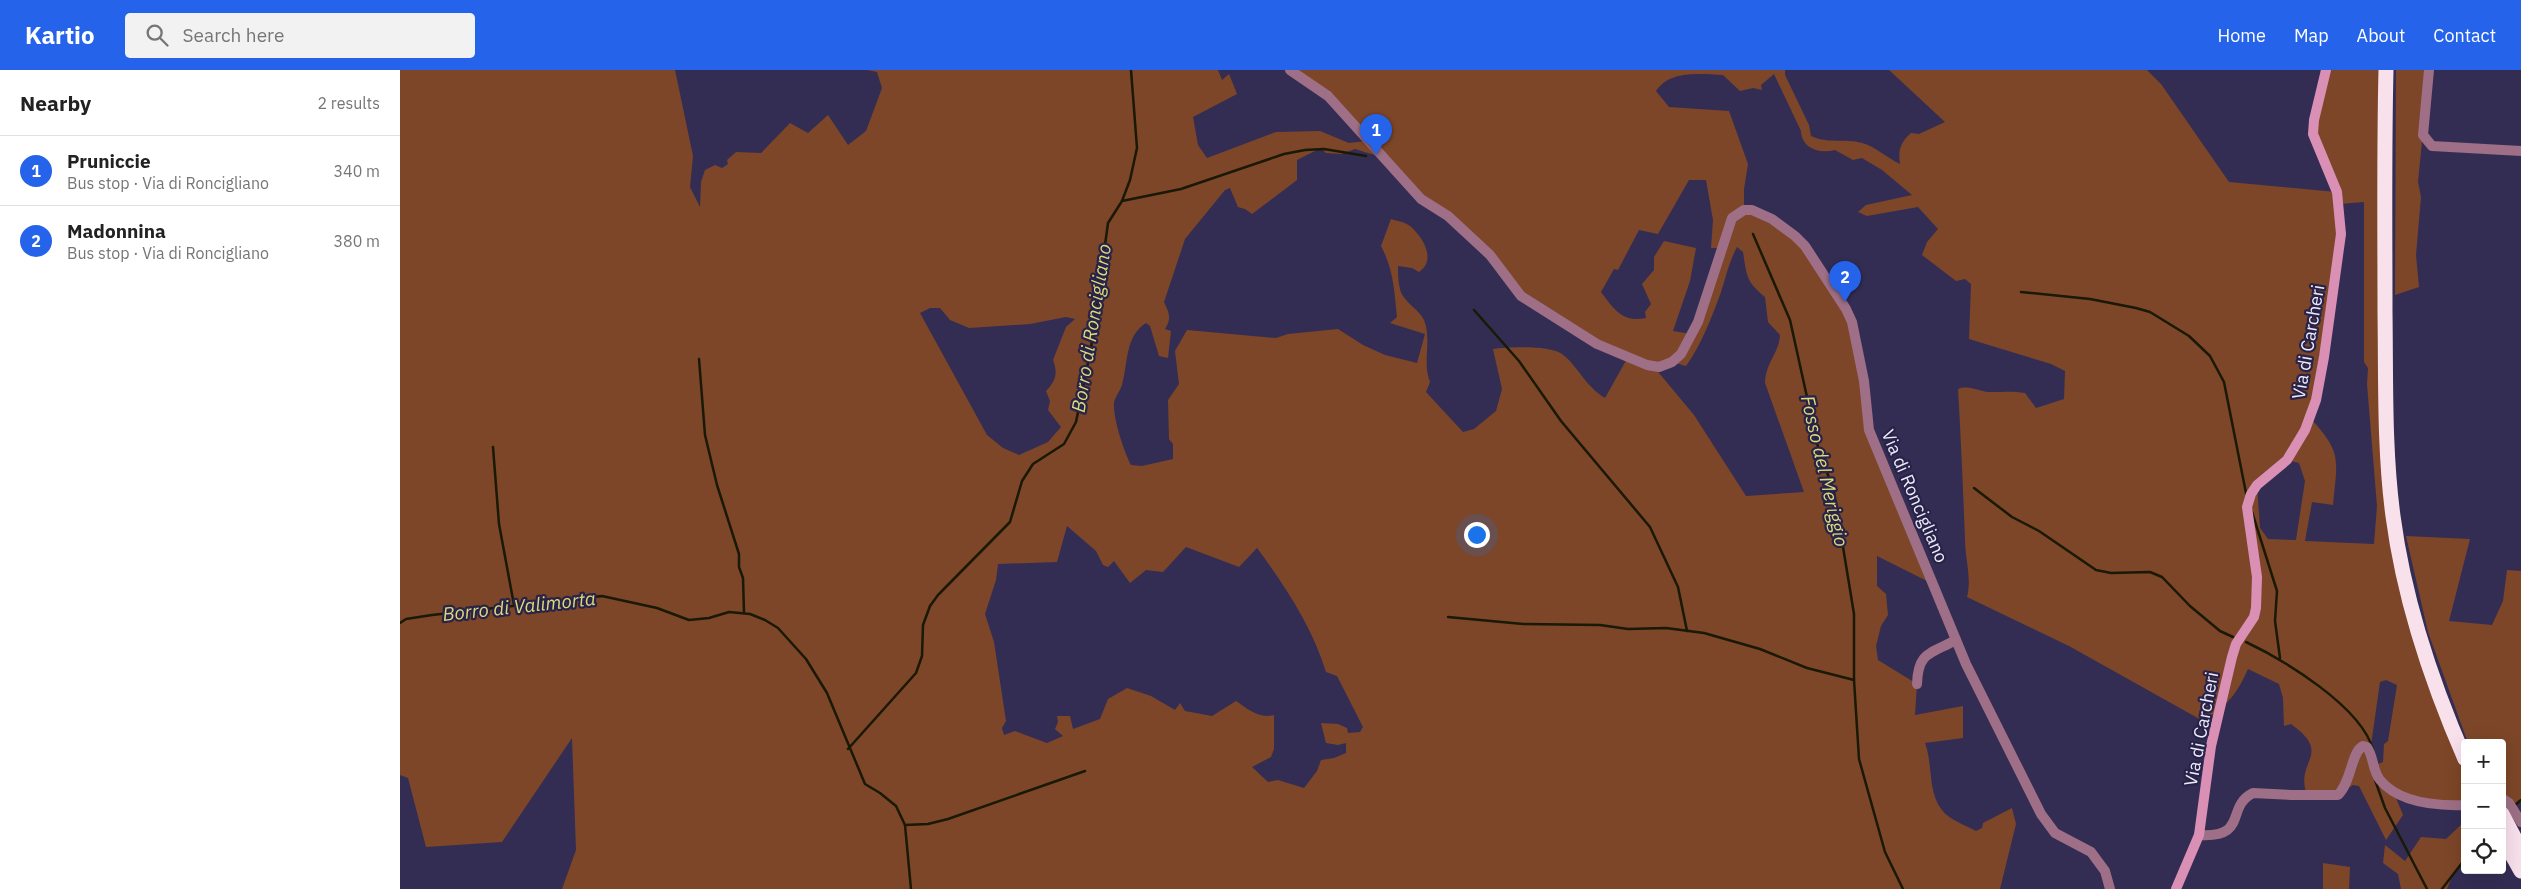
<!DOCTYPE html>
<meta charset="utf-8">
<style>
body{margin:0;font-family:"IBM Plex Sans",sans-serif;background:#f2f2f2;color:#222}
.controls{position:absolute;right:15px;bottom:15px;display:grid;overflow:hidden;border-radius:5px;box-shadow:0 5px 20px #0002}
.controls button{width:45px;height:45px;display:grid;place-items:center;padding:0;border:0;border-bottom:1px solid #e0e0e0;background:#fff;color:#222;font:25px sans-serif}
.you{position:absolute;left:1076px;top:464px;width:18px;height:18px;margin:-12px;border:4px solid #fff;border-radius:50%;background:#1a73e8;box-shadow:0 0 0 8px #1a73e833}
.badge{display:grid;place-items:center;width:32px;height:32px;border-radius:50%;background:#2563eb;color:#fff;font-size:16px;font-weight:700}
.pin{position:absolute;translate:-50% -41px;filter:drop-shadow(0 1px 2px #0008)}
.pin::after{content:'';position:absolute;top:26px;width:18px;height:15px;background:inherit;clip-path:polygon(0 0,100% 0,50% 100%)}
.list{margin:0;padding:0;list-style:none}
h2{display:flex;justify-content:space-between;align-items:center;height:65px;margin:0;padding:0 20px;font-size:21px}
h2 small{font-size:16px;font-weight:400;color:#767676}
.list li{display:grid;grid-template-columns:32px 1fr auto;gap:15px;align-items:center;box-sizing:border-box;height:70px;padding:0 20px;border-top:1px solid #e0e0e0}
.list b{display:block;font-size:19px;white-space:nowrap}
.list p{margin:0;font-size:16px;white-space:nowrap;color:#767676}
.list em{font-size:16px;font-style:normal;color:#767676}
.icon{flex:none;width:28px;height:28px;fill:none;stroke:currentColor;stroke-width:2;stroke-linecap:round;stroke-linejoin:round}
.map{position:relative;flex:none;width:2121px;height:819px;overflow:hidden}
header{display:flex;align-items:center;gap:30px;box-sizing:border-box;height:70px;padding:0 25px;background:#2563eb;color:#fff}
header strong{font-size:24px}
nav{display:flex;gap:28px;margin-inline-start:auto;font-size:18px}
.search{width:350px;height:45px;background:#f2f2f2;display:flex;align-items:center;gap:12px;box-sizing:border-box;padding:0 18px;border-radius:5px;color:#767676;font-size:19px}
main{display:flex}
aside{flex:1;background:#fff}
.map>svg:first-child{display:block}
</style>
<header>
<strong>Kartio</strong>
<div class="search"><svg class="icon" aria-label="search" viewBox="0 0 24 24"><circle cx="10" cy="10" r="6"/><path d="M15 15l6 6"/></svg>Search here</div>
<nav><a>Home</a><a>Map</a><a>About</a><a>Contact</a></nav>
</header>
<main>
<aside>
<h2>Nearby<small>2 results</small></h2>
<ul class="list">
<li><span class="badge">1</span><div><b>Pruniccie</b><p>Bus stop · Via di Roncigliano</p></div><em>340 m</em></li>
<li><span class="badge">2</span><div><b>Madonnina</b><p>Bus stop · Via di Roncigliano</p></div><em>380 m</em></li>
</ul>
</aside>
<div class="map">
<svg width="2121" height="819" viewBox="0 0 2121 819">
<rect width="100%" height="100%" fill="#332d54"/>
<!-- green -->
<g fill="#7d4628" fill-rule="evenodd">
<path d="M 0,0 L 275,0 L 293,86 L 290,117 L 300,137 L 301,112 L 305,100 L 315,95 L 322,98 L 328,94 L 327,90 L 336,82 L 361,83 L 390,53 L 408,63 L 428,45 L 448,75 L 466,61 L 482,18 L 477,2 L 467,0 L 818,0 L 822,10 L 829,4 L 837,24 L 793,47 L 798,75 L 807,88 L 876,62 L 920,61 L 949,73 L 966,71 L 928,26 L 890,0 L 1385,0 L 1385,5 L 1409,55 L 1411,66 C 1428,74 1444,68 1462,73 C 1475,76 1487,88 1500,94 C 1498,80 1500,73 1511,63 L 1519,64 L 1545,52 L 1489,0 L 1747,0 L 1761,14 L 1829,112 L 1936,122 L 1913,64 L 1926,0 L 1986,0 L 1985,270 L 1998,480 L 2065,689 L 2065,735 L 1994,723 L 2003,745 L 1986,770 L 1959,716 L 1953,715 L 1938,725 L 1907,725 C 1894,690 1934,685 1891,654 L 1884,656 L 1883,628 L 1879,614 L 1848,599 C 1837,624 1827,636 1803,651 L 1669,576 L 1567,527 C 1572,508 1565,489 1565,469 C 1563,419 1561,369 1558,319 C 1570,314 1581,323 1593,322 C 1605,322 1613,321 1625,323 L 1636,338 L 1664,329 L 1665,301 L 1651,294 L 1569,269 L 1571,214 L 1565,209 L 1556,211 L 1522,185 L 1527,172 L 1538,159 L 1518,137 L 1467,146 L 1458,142 L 1466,135 L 1512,125 L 1482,100 L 1462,88 L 1453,90 L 1435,80 C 1420,84 1402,79 1401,61 L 1374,4 L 1361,15 L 1362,20 L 1353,18 L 1340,21 L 1323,5 C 1299,4 1270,0 1256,21 L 1269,37 L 1329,41 L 1348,94 L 1344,119 L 1344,140 L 1395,166 L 1446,239 L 1469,360 L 1535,515 L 1477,486 L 1477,516 L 1486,524 L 1488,545 L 1481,556 L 1476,576 L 1478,590 L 1517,614 L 1515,645 L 1563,636 L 1563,668 L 1525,673 C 1534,697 1526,728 1548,746 C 1556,752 1567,756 1576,761 L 1582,758 L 1583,753 L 1612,738 L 1616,754 L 1600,819 L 162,819 L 176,780 L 172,668 L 102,772 L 26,777 L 8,708 L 0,705 ZM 921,78 L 926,83 L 941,84 L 955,79 L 981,87 L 1021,129 L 1090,185 L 1121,226 L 1228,287 L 1205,328 C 1185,316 1177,295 1162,284 C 1149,275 1108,277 1093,279 L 1102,319 L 1096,341 L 1074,359 L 1063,362 L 1026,322 L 1030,312 C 1022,293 1032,270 1024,250 C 1019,239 1002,231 1000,219 C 998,212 998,203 998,196 L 1012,198 L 1019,202 C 1037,190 1023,167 1010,156 C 1005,152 997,151 991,149 L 981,176 C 994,201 994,220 997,247 L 990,253 L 1025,264 L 1017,293 L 985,285 L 963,275 L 938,259 L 888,264 L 876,268 L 787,260 L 775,281 L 779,314 L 768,330 L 769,369 L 773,374 L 773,389 L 742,396 L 731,395 C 724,381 713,349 714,333 C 715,327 720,321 722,315 C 728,293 725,266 746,253 L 750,256 L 759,286 L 768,288 L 771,261 L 765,259 C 772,248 769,243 764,232 L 785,169 L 825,120 L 830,118 L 838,137 L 845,139 L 852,144 L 897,110 L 897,90 ZM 1289,110 L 1306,110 L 1313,150 L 1311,178 L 1320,178 L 1291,264 L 1273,261 L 1290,211 L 1296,178 L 1264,171 L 1254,187 L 1254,200 L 1242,214 L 1251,234 L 1245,242 L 1246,248 C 1222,253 1214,239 1201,222 L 1214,199 L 1218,200 L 1239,160 L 1258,164 ZM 1964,132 L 1964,292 L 1968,298 L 1967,314 L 1977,436 L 1974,474 L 1905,471 L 1912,432 L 1933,435 C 1937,390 1943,383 1910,348 L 1941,143 L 1940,134 ZM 1337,177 L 1343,182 C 1347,207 1346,211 1365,227 L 1368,252 L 1380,265 C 1379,284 1366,291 1365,313 L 1404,422 L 1346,426 L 1294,345 L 1254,297 L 1272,292 L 1286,296 C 1301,275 1311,249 1320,225 C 1326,208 1328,194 1337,177 ZM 530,238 L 540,238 L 550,250 L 569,258 L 630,254 L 666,247 L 675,249 L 666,257 L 653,290 C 658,303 656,311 646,321 L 650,331 L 648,340 L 661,357 L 648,372 L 619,385 L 603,378 L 587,365 L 520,243 ZM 1887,390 L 1899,393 L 1905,411 L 1896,470 L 1868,469 L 1860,458 L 1857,415 ZM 667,456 L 696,481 L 703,495 L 708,497 L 714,491 L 730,513 L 746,500 L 763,502 L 786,477 L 839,497 L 857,478 C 885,516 912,556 926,602 L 937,606 L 963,657 L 960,662 L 948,663 L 947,658 L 938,654 L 921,653 L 926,673 L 938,675 L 946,673 L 946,683 L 934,688 L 921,690 L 917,701 L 904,718 L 878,710 L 868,712 L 852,697 L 871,687 L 874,679 L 874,645 C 859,649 848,639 836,631 L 812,646 L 785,641 L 780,633 L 775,640 L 751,626 L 727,618 L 708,629 L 700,649 L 673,659 L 670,646 L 657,646 L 658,652 L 655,659 L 663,666 L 647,673 L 615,661 L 604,665 L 602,658 L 606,651 L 594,572 L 585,544 L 596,510 L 598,494 L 657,492 ZM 1986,610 L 1997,615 L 1988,671 L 1984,674 L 1983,692 L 1973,696 L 1970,682 L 1980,612 Z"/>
<path d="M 1996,0 L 2029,0 L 2018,112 L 2021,127 L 2016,185 L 2019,217 L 1995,225 Z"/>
<path d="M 2006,466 L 2070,469 L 2049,551 L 2092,555 L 2103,531 L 2107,500 L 2121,501 L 2121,732 L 2102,744 L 2102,673 L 2068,673 L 2028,562 Z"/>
<path d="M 2065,751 L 2065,791 L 2054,802 L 2047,819 L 2001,819 L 1998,804 L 1983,793 L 1985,775 L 2005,791 L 2021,767 L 2046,769 Z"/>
<path d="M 1923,793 L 1950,797 L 1949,819 L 1923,819 Z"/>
</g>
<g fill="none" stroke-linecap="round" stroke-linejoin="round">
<!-- stream -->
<g stroke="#191905" stroke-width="2.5">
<path d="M 722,131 L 781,119 L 884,84 L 905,80 L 924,79 L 966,86"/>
<path d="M 1353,164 L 1390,250 L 1418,377 L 1434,422 L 1454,544 L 1454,610 L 1459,689 L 1485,782 L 1503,819"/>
<path d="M 1621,222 L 1690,229 L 1736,238 L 1750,242 L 1789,266 L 1810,286 L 1824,312 L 1846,423"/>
<path d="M 1074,240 L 1119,291 L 1161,351 L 1250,457 L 1278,517 L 1287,561"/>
<path d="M 299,289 L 305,365 L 317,415 L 339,484 L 339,497 L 343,508 L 344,543"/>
<path d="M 93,377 L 99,454 L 114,535"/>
<path d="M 1574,418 L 1612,447 L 1639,461 L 1696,500 L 1711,503 L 1750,502 L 1762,507 L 1790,536 L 1820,561 L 1833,567"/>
<path d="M 1852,442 L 1877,521 L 1875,551 L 1880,588"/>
<path d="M 1048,547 L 1123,554 L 1200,555 L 1228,559 L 1266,558 L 1304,563 L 1360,579 L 1407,598 L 1454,610"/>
<path d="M 0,553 L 6,549 L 32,545 L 202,526 L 257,538 L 289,550 L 309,548 L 329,542 L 350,544 L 365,550 L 378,558 L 406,589 L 427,623 L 465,714 L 480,723 L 496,736 L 505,755 L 511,819"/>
<path d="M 1846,572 C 1884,590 1962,637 1973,680"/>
<path d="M 448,679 L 516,603 L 522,586 L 523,555 L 530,536 L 538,525 L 610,452 L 622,411 L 633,394 L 664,374 L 676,352 L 691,278 L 708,153 L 722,131 L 730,110 L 737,78 L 731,0"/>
<path d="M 1975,710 L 1985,738 L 2027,819"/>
<path d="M 2115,735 L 2121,730"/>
<path d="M 505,755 L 528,754 L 548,749 L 685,701"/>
<path d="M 2042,819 L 2065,789"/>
</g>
<!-- street -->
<g stroke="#9e6f86" stroke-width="10">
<path d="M 890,0 L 928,26 L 1021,129 L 1048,146 L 1090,185 L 1121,226 L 1197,274 L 1247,295 L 1259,297 L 1272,292 L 1281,284 L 1298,252 L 1332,148 L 1344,140 L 1352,140 L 1372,149 L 1395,166 L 1405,176 L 1446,239 L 1452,252 L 1464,311 L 1469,360 L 1566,594 L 1641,744 L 1655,763 L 1691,782 L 1705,801 L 1710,819"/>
<path d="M 2029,0 L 2023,65 L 2032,76 L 2121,81"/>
<path d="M 1517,614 C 1518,582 1530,584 1556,570"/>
<path d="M 2103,729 L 2109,733 L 2121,752"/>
<path d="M 1799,765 C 1849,768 1825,737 1853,723 L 1891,725 L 1938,725 C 1952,711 1951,682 1963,676 L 1967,677 C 1974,687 1972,700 1980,710 C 1999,733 2037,736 2065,735"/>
</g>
<!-- secondary -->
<path stroke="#da90b5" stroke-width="10" d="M 1776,819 L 1799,765 L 1811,676 L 1832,587 L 1836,574 L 1854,547 L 1856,538 L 1857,507 L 1847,437 L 1851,424 L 1857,415 L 1887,390 L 1905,360 L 1916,330 L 1924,287 L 1941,164 L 1937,122 L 1913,64 L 1914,50 L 1926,0"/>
<!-- highway -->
<g stroke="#f9e1ec" stroke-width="15">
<path d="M 1986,0 C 1984,81 1985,161 1985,242 C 1986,310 1984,379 1993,446 C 2004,530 2031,611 2065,689"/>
<path d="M 2102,744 L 2121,780"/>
<path d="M 2102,767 L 2121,801"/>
</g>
</g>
<g text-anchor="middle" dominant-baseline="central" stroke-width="4.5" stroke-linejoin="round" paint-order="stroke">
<!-- street labels -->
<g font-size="18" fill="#edecfb" stroke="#292349">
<text transform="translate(1908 272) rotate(-80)">Via di Carcheri</text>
<text transform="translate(1515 426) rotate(67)">Via di Roncigliano</text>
<text transform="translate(1801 659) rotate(-79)">Via di Carcheri</text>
</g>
<!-- water labels -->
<g font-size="19" font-style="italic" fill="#dada7a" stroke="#292349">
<text transform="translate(691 258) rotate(-81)">Borro di Roncigliano</text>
<text transform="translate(1425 401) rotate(77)">Fosso del Meriggio</text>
<text transform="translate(119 536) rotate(-6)">Borro di Valimorta</text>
</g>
</g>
</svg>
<div class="controls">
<button>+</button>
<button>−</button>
<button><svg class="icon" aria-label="locate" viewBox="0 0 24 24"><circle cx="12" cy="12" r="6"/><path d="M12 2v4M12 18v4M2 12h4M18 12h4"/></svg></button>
</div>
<div class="you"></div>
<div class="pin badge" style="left:976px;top:85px">1</div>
<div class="pin badge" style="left:1445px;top:232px">2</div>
</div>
</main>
